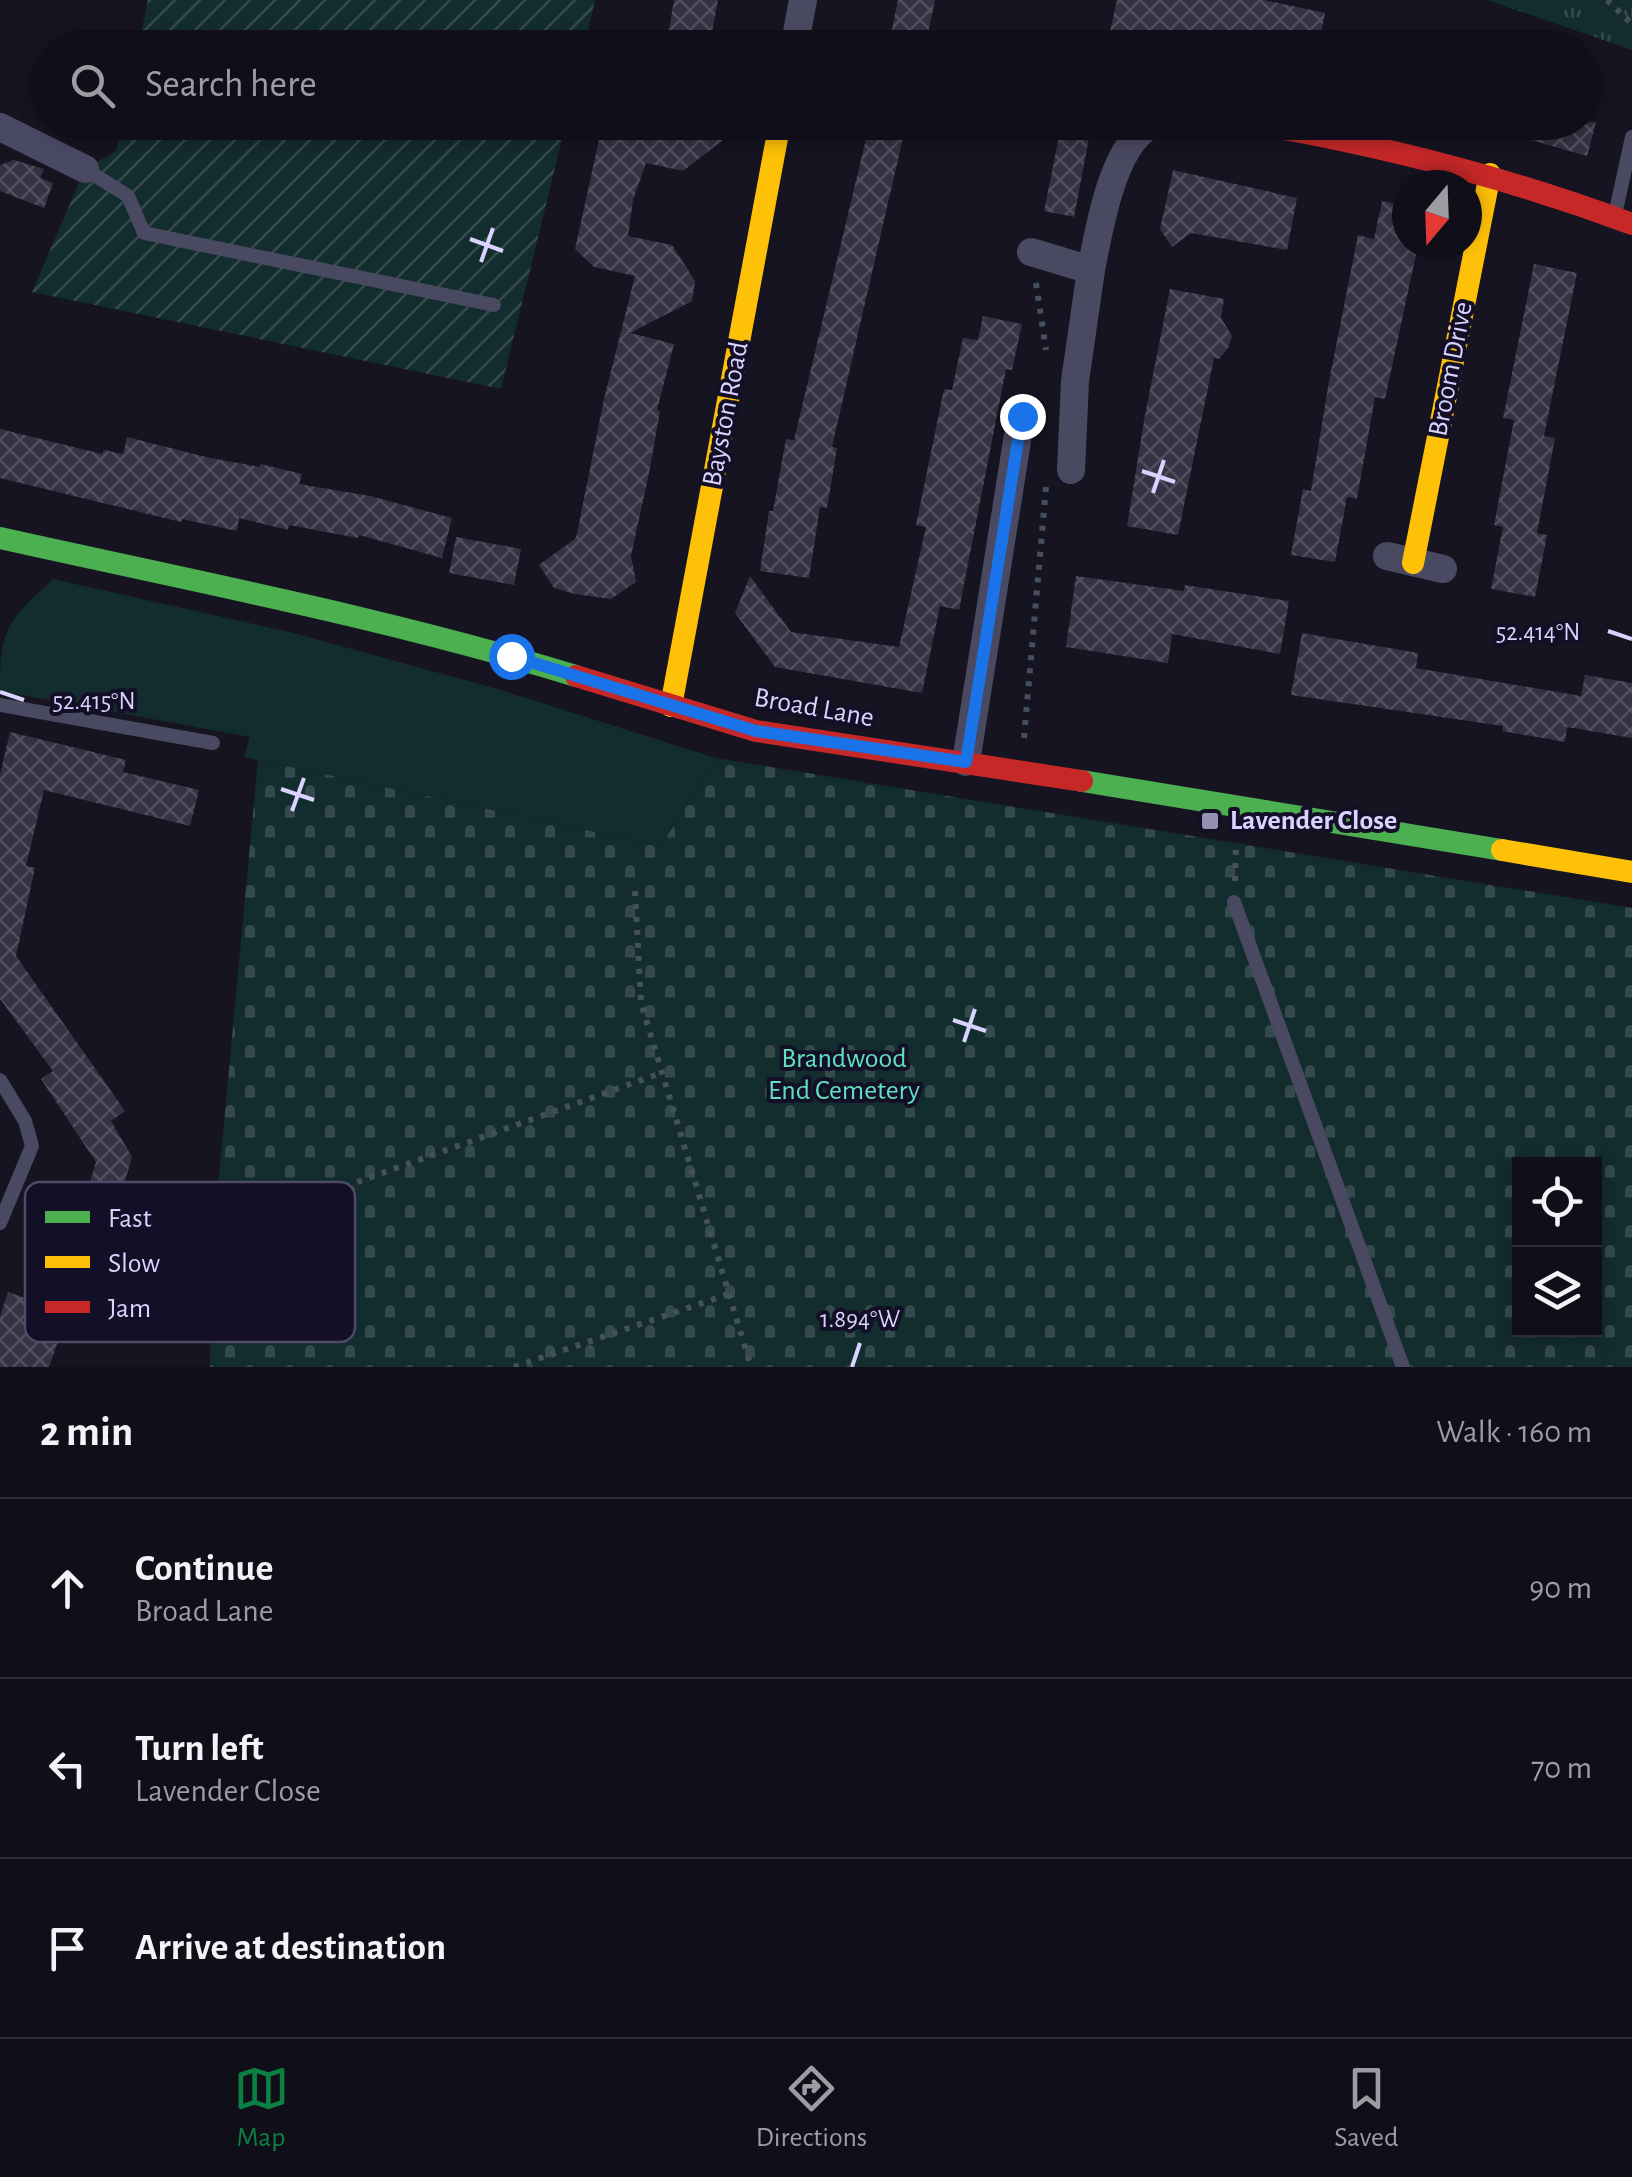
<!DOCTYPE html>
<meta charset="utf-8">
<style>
body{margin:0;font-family:"Alegreya Sans",sans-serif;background:#1e1d26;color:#f1f3f6}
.controls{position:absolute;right:30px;bottom:30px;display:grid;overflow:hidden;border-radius:0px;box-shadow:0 5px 15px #0003}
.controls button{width:90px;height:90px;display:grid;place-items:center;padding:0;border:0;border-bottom:2px solid #302f38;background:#100f19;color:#f1f3f6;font:50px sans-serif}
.compass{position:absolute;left:1392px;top:170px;width:90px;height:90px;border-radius:50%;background:#100f19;box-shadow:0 5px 15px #0003;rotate:199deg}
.stop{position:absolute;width:30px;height:30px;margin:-22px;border:8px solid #1a73e8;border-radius:50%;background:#fff}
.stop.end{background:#1a73e8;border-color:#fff;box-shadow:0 2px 10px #0008}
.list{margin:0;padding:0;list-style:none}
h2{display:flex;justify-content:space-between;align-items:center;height:130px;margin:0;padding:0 40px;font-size:42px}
h2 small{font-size:32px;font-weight:400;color:#9c9ca2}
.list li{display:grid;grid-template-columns:65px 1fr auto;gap:30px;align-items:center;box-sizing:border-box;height:180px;padding:0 40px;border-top:2px solid #302f38}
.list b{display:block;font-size:38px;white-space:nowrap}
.list p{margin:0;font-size:32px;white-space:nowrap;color:#9c9ca2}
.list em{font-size:32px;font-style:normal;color:#9c9ca2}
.icon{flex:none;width:55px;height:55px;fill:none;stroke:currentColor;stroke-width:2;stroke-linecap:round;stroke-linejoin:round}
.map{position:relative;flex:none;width:1632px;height:1367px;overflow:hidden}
.search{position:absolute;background:#100f19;box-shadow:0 5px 15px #0003;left:30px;right:30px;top:30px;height:110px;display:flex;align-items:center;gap:25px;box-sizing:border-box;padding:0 35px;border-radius:55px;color:#9c9ca2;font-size:38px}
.sheet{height:670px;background:#100f19}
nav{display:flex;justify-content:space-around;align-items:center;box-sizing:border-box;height:140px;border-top:2px solid #302f38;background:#100f19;font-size:28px;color:#9c9ca2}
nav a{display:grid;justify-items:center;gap:5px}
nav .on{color:#0b8043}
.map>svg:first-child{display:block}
</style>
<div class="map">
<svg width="1632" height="1367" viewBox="0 0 1632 1367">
<defs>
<pattern id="cemetery-stones" width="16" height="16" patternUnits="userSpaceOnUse" patternTransform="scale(2.5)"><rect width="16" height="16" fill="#132c2d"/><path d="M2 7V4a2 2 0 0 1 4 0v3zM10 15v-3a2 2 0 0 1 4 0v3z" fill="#354a4c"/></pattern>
<pattern id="park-tufts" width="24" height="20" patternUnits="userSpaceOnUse" patternTransform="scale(2.5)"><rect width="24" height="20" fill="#132c2d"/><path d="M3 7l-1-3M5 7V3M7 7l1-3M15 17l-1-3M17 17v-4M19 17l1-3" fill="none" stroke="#354a4c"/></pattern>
<pattern id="garden-furrows" width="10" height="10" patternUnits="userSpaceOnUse" patternTransform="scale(2.5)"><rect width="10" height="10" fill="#132c2d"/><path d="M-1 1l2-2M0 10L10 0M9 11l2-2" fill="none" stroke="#354a4c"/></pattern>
<pattern id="building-cross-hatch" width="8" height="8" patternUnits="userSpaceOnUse" patternTransform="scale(2.5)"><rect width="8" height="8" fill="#343243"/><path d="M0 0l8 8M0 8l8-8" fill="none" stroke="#514f5f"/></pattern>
</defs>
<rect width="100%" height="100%" fill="#161421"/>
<!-- grass -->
<path fill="#132c2d" d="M 53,579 L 294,633 L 501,690 L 716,758 L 661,846 L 244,757 L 250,737 L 0,691 C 0,627 7,622 53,579 Z"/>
<!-- cemetery -->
<path fill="url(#cemetery-stones)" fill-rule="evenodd" d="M 716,758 L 1632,908 L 1632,1367 L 210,1367 L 211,1261 L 258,760 L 661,846 ZM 1520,1164 L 1594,1164 L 1594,1330 L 1520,1330 Z"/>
<!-- park -->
<path fill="url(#park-tufts)" d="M 1488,0 L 1632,0 L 1632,50 Z"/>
<!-- garden -->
<g fill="url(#garden-furrows)">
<path d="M 148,0 L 595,0 L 584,47 L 138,47 Z"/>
<path d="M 122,123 L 566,123 L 501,389 L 32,292 L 85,169 L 116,151 Z"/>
</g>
<!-- building -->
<g fill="url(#building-cross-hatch)">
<path d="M 674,0 L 718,0 L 709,48 L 666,48 Z"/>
<path d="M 898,0 L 935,0 L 925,48 L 888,48 Z"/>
<path d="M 1117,0 L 1264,0 L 1325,13 L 1318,48 L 1262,48 L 1206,35 L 1205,48 L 1106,48 Z"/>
<path d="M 618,122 L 645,122 L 682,129 L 691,122 L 746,122 L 683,171 L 646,163 L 633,200 L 628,236 L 672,245 L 695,281 L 692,301 L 630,333 L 674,344 L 657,410 L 660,411 L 649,473 L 631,556 L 636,582 L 611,599 L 575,594 L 554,588 L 539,565 L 576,538 L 604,399 L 635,276 L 594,267 L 575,249 L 599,140 Z"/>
<path d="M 870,122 L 905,129 L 832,447 L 837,448 L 827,508 L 820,507 L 809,578 L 760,571 L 769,511 L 773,511 L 786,439 L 794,440 Z"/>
<path d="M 1062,122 L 1092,122 L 1074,217 L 1044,211 Z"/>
<path d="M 1508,122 L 1596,122 L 1587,156 L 1507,133 Z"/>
<path d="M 14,160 L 44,169 L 40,178 L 53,183 L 44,208 L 0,191 L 0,165 Z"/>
<path d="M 1173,170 L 1297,198 L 1287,250 L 1191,233 L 1172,247 L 1160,229 Z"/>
<path d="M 1382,201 L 1407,206 L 1407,245 L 1418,245 L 1385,399 L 1375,397 L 1357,499 L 1347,497 L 1335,562 L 1291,555 L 1303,489 L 1311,491 L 1328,387 L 1358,235 L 1374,239 Z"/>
<path d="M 1534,264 L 1577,273 L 1544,436 L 1555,438 L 1537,533 L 1547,535 L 1535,597 L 1491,589 L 1503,527 L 1494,525 L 1514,420 L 1503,418 Z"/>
<path d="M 1170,289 L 1224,299 L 1221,318 L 1232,336 L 1228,348 L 1219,359 L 1214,358 L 1178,535 L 1127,526 L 1145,415 Z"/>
<path d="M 983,316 L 1022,324 L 1012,370 L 1006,369 L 959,610 L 940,606 L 922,693 L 775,667 L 735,613 L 750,576 L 791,632 L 899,647 L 926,527 L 916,525 L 944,389 L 952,390 L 963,338 L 978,340 Z"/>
<path d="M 0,429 L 102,454 L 104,450 L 123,454 L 127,437 L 206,457 L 260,467 L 260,464 L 302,474 L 299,484 L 370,496 L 452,518 L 442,558 L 359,535 L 358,538 L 289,525 L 288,530 L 239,518 L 237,531 L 182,519 L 181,522 L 0,478 Z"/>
<path d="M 456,537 L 521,549 L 514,585 L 449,573 Z"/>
<path d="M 1076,576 L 1184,591 L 1185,585 L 1289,601 L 1280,654 L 1172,634 L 1168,663 L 1066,647 Z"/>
<path d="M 1302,633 L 1418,653 L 1416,668 L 1581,696 L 1585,675 L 1632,683 L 1632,738 L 1567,727 L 1565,742 L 1502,731 L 1503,726 L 1291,695 Z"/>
<path d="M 10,732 L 126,760 L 123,772 L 199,790 L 190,826 L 44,790 L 26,866 L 35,868 L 16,956 L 125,1111 L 111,1121 L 132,1157 L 109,1236 L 122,1240 L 106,1293 L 78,1284 L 49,1367 L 0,1367 L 0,1316 L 8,1292 L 28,1299 L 35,1281 L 39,1282 L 57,1220 L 77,1226 L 96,1162 L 41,1079 L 53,1071 L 0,999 L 0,775 Z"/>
</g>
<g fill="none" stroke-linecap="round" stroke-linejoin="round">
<!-- path -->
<g stroke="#44505f" stroke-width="6" stroke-dasharray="5 8" stroke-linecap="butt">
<path d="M 1607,0 L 1632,24"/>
<path d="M 1036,283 L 1046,350"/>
<path d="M 1024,738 L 1046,487"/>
<path d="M 1235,881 L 1236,843"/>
<path d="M 635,891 L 641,1003 L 751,1367"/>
<path d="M 296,1204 L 661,1073"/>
<path d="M 514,1367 L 729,1294"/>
</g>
<!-- lane -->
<g stroke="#4a4962" stroke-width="14">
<path d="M 85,169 L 128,196 L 144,233 L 494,305"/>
<path d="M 1615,215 L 1632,137"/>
<path d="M 0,705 L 213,743"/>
<path d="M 1234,902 L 1403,1367"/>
<path d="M 0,1080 L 25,1121 L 32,1146 L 0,1223"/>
</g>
<!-- street -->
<g stroke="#4a4962" stroke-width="28">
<path d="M 794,48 L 803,0"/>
<path d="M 0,127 L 85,169"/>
<path d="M 1031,252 L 1091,270 C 1099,231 1113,134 1159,122"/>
<path d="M 1071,470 L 1075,381 L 1091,270"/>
<path d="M 1387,556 L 1443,569"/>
<path d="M 966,762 L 1021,416"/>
</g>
<!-- fast -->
<g stroke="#4caf50" stroke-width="22">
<path d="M 0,538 C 193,581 387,618 576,676"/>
<path d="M 1082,781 L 1502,850"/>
</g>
<!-- slow -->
<g stroke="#ffc107" stroke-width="22">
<path d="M 1413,563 L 1490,174"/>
<path d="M 671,706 L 780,122"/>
<path d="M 1502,850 L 1632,872"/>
</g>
<!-- jam -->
<g stroke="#c62828" stroke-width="22">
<path d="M 1244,122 C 1377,144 1506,177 1632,224"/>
<path d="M 576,676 L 756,731 L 1082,781"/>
</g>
</g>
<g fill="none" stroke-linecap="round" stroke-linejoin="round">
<!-- route -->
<path stroke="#1a73e8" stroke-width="12" d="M 511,656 L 756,731 L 966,762 L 1022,416"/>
</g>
<!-- ticks -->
<path fill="none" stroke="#d9d4ff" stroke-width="4" d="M 470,239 L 503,251M 481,262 L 493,228M 1142,471 L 1175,482M 1153,493 L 1164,460M 1608,631 L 1632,639M 0,692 L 24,700M 281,789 L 314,800M 292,811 L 304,778M 953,1020 L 986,1031M 964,1042 L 975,1009M 852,1367 L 860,1343"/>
<!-- markers -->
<rect fill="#9591b1" stroke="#130f26" stroke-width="4" x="1200" y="811" width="20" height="20" rx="5"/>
<g text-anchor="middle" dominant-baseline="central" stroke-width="8" stroke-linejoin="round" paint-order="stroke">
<!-- street labels -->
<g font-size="28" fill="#d9d4ff" stroke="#130f26">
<text transform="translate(1451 369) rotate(-79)">Broom Drive</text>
<text transform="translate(726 414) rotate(-79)">Bayston Road</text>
<text transform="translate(814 708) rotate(10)">Broad Lane</text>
</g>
<!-- poi labels -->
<g font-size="28" font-weight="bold" fill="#d9d4ff" stroke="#130f26" text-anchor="start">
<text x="1230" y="821">Lavender Close</text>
</g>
<!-- park labels -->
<g font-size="28" fill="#5fe0c0" stroke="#130f26">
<text x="844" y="1059">Brandwood<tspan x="844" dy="32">End Cemetery</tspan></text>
</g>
</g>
<!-- legend -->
<rect x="25" y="1182" width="330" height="160" rx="15" fill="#130f26" stroke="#4e4a67" stroke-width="2.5"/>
<rect x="45" y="1211" width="45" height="12" fill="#4caf50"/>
<rect x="45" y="1256" width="45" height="12" fill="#ffc107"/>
<rect x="45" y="1301" width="45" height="12" fill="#c62828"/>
<g font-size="28" fill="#d9d4ff">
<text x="108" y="1227">Fast</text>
<text x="108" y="1272">Slow</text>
<text x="108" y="1317">Jam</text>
</g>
<g font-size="25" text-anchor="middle" fill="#d9d4ff" stroke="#130f26" stroke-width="8" stroke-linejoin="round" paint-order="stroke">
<text x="1538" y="640">52.414°N</text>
<text x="94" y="709">52.415°N</text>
<text x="860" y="1327">1.894°W</text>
</g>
</svg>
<div class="controls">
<button><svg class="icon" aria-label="locate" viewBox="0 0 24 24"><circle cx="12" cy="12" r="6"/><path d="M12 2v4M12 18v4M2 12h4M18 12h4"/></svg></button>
<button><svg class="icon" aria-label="layers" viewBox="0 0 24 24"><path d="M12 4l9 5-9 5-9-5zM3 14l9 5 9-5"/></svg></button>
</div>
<svg class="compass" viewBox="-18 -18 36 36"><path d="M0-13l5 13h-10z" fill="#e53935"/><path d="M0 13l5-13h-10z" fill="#9c9ca2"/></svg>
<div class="stop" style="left:511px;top:656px"></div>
<div class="stop end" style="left:1022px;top:416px"></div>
<div class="search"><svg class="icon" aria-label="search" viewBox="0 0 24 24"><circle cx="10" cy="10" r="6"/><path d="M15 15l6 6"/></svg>Search here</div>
</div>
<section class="sheet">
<h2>2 min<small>Walk · 160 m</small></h2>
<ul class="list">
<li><svg class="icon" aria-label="ahead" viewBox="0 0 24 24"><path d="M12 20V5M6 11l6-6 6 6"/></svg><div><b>Continue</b><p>Broad Lane</p></div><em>90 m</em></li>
<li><svg class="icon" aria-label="left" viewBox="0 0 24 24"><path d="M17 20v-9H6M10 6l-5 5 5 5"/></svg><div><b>Turn left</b><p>Lavender Close</p></div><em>70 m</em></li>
<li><svg class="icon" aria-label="arrive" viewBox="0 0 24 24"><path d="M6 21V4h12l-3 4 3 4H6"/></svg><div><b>Arrive at destination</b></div></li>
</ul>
</section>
<nav>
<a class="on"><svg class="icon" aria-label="map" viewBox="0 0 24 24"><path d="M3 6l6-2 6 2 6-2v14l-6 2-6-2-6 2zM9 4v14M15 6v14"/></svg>Map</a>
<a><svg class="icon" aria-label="directions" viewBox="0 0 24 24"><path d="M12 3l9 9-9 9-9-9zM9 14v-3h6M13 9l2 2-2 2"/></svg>Directions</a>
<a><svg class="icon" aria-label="saved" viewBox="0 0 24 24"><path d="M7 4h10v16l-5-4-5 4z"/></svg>Saved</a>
</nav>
